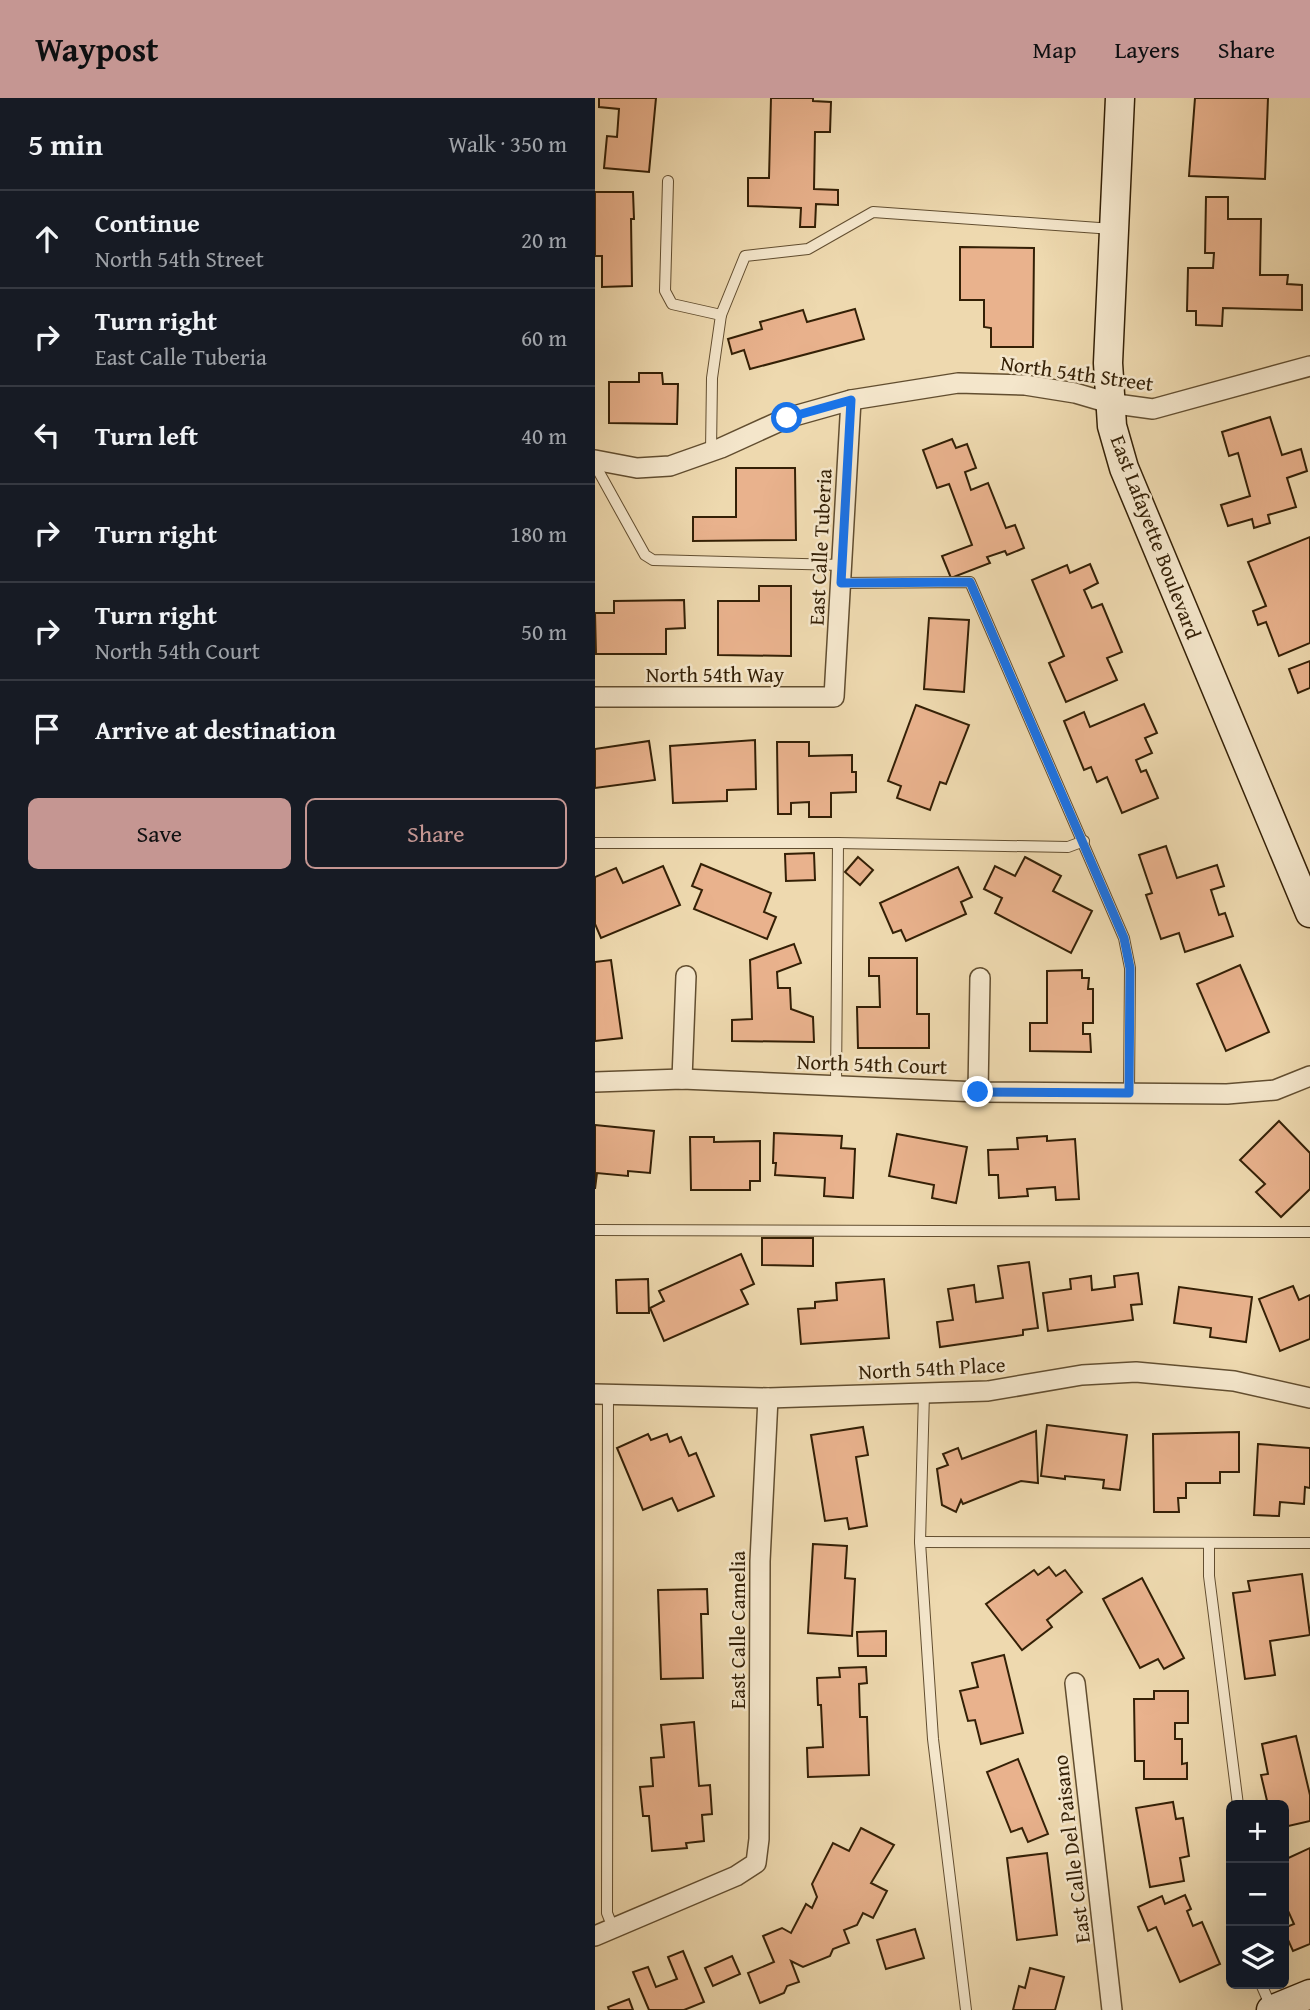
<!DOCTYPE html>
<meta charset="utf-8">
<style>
body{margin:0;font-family:"Gentium Book Plus",serif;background:#20242c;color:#f1f3f6}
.controls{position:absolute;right:21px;bottom:21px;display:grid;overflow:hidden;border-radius:10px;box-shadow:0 7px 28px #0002}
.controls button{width:63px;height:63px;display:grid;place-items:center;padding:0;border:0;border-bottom:2px solid #363941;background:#171b24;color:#f1f3f6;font:35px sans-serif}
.stop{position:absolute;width:21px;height:21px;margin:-16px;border:5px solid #1a73e8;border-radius:50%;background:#fff}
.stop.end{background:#1a73e8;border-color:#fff;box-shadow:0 2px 7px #0008}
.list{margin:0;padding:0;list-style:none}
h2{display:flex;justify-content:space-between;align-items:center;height:91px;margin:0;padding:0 28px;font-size:30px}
h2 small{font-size:23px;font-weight:400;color:#9ea1a6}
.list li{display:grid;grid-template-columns:46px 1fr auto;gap:21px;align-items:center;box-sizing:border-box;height:98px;padding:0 28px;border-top:2px solid #363941}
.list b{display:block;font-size:26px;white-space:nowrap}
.list p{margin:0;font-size:23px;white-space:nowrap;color:#9ea1a6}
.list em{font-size:23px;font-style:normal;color:#9ea1a6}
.actions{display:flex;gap:14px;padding:21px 28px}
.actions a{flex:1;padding:16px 0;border:2px solid #c59692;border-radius:10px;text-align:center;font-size:24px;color:#c59692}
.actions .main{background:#c59692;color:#111}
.icon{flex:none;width:38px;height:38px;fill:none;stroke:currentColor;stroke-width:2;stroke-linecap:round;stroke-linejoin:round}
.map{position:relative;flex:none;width:715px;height:1912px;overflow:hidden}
header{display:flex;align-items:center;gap:42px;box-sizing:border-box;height:98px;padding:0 35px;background:#c59692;color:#111}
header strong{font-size:33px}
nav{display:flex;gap:38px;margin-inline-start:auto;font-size:24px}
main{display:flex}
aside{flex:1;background:#171b24}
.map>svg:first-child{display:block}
</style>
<header>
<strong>Waypost</strong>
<nav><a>Map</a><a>Layers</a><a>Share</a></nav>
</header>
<main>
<aside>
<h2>5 min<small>Walk · 350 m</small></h2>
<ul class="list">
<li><svg class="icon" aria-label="ahead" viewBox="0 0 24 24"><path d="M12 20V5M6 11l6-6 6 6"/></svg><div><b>Continue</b><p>North 54th Street</p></div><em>20 m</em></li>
<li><svg class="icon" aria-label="right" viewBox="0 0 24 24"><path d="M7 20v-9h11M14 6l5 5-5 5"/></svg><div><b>Turn right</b><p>East Calle Tuberia</p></div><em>60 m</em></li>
<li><svg class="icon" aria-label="left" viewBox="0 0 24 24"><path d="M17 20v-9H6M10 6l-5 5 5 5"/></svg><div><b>Turn left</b></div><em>40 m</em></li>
<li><svg class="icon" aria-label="right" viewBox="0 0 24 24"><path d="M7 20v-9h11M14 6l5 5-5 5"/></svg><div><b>Turn right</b></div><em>180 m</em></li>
<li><svg class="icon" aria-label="right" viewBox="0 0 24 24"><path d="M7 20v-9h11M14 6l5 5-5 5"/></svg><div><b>Turn right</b><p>North 54th Court</p></div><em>50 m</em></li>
<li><svg class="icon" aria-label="arrive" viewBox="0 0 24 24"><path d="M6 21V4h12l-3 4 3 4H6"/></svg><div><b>Arrive at destination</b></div></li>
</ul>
<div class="actions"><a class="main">Save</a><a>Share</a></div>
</aside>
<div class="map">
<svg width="715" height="1912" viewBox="0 0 715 1912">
<rect width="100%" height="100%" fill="#eed9af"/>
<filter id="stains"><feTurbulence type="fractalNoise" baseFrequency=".00286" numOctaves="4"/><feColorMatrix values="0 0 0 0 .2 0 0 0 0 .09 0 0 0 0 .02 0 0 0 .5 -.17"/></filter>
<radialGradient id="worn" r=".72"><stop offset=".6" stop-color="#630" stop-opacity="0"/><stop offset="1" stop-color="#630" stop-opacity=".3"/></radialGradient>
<!-- building -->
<g fill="#e9b28d" stroke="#342006" stroke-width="2">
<path d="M 4,0 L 61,0 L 54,74 L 9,70 L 12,38 L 22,39 L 24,11 L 4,9 Z"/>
<path d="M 176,0 L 218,0 L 218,3 L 236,4 L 235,34 L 220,34 L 219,91 L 243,92 L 243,107 L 221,106 L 220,129 L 205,129 L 206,110 L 153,108 L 153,80 L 174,80 Z"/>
<path d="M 600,0 L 673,0 L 670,81 L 594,78 Z"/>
<path d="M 0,94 L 38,94 L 39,121 L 36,121 L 37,188 L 7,189 L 7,158 L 0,158 Z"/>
<path d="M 611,99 L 633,99 L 633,121 L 666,121 L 665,177 L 693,177 L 692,186 L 707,187 L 707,212 L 628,210 L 627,228 L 601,227 L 601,213 L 592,213 L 593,170 L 618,170 L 619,155 L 610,155 Z"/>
<path d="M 365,149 L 439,150 L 438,249 L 396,249 L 396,230 L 389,229 L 389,202 L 365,202 Z"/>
<path d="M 260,211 L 269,241 L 155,271 L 149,252 L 137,256 L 133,241 L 167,231 L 165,224 L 208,212 L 212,224 Z"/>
<path d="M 44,275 L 67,275 L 68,286 L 83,286 L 82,326 L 14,325 L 14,284 L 44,284 Z"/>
<path d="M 675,319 L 687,357 L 706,351 L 712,373 L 692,380 L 701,409 L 673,417 L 675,425 L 659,430 L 657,421 L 633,428 L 626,407 L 655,398 L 643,355 L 634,358 L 627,334 Z"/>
<path d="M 357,341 L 361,350 L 372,346 L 381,370 L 370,374 L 376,392 L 393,385 L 411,430 L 420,427 L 429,450 L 412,457 L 410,453 L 392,459 L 395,465 L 356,480 L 347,458 L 377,447 L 354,386 L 342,390 L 328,352 Z"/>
<path d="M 141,370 L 200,370 L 201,442 L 98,443 L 98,419 L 141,419 Z"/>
<path d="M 715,439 L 715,545 L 684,558 L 671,524 L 663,527 L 658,513 L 671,508 L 653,464 Z"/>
<path d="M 495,466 L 503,485 L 489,492 L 497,510 L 507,506 L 527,554 L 512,560 L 522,582 L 471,604 L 454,565 L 469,558 L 437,482 L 472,467 L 475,475 Z"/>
<path d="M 164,488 L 196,488 L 196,558 L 123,557 L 123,503 L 164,503 Z"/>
<path d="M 89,502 L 90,530 L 71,531 L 71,556 L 1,556 L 0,515 L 19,515 L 19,503 Z"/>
<path d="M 334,520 L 374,522 L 369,594 L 329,591 Z"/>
<path d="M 715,563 L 715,590 L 703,595 L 694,571 Z"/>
<path d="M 549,606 L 562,635 L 550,640 L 557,655 L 541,662 L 546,674 L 551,672 L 563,700 L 527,715 L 512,679 L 502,684 L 496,669 L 489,672 L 469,623 L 489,614 L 495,629 Z"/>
<path d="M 321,607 L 374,627 L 351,686 L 345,684 L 335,712 L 302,700 L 306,688 L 293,683 Z"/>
<path d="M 160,642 L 161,691 L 132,692 L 132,703 L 78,705 L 75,648 Z"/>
<path d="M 54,643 L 60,682 L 0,690 L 0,651 Z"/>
<path d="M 182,644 L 214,644 L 214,658 L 257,657 L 257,674 L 261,674 L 261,694 L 236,695 L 236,719 L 214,719 L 214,704 L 196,705 L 196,716 L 183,716 Z"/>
<path d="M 571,748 L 582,780 L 622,767 L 629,788 L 616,792 L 624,817 L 630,815 L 638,838 L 590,854 L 584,835 L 566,841 L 551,797 L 557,795 L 544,757 Z"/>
<path d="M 219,755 L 220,782 L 191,783 L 190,756 Z"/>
<path d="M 263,759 L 278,772 L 265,787 L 250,774 Z"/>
<path d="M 430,759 L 466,778 L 458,793 L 497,813 L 476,855 L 400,815 L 407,800 L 389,791 L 400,768 L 420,778 Z"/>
<path d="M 106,766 L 176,795 L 169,814 L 181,819 L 172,841 L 99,811 L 107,792 L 97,788 Z"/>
<path d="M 68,768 L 85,807 L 6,840 L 0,826 L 0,779 L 21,770 L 28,785 Z"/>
<path d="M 363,769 L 377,799 L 366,804 L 371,816 L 311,843 L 306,832 L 298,835 L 285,805 Z"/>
<path d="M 199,846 L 206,865 L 182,874 L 183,890 L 195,890 L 196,911 L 218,919 L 219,944 L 137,943 L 137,922 L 157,921 L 155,862 Z"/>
<path d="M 274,860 L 322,860 L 322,916 L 334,916 L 334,950 L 263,950 L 262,909 L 285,909 L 284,878 L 274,878 Z"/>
<path d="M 16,862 L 27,940 L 0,943 L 0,864 Z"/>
<path d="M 645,867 L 674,934 L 631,953 L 602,886 Z"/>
<path d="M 487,872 L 487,880 L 494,880 L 493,891 L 498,891 L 498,925 L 488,925 L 488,936 L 495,936 L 496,954 L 435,953 L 435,925 L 452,925 L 452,873 Z"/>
<path d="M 684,1023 L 715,1055 L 715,1091 L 686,1119 L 661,1094 L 670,1086 L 645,1062 Z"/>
<path d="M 0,1027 L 59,1033 L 55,1075 L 33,1073 L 33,1078 L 2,1075 L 0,1091 Z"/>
<path d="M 179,1035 L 247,1038 L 246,1050 L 260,1051 L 258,1100 L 229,1098 L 230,1080 L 180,1077 L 181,1065 L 178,1065 Z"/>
<path d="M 302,1036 L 372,1049 L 361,1105 L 337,1100 L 339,1087 L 294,1078 Z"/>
<path d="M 452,1038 L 452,1043 L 480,1041 L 484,1101 L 461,1102 L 460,1089 L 432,1091 L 433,1098 L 404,1100 L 403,1077 L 394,1077 L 393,1052 L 423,1051 L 422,1040 Z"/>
<path d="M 95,1039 L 119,1039 L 119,1044 L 165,1043 L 165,1083 L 155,1083 L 155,1092 L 96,1092 Z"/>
<path d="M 167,1140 L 218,1140 L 218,1168 L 167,1167 Z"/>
<path d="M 146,1156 L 159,1186 L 146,1192 L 153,1206 L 69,1243 L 55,1210 L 69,1203 L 64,1193 Z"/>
<path d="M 434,1164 L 443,1230 L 428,1232 L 428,1237 L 345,1249 L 342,1224 L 358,1222 L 353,1191 L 379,1187 L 381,1204 L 408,1200 L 403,1168 Z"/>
<path d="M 543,1175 L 547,1206 L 536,1207 L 538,1222 L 453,1233 L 448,1195 L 476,1191 L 475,1181 L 496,1178 L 497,1192 L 520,1189 L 519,1178 Z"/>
<path d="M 53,1181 L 54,1215 L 22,1215 L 21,1182 Z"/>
<path d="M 289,1181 L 294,1240 L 206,1246 L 203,1211 L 220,1210 L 220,1204 L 242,1202 L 241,1185 Z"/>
<path d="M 698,1188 L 704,1202 L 715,1197 L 715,1241 L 685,1253 L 664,1201 Z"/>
<path d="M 584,1189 L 657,1199 L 651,1244 L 615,1239 L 616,1230 L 579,1225 Z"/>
<path d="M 452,1327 L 532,1337 L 525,1392 L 508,1390 L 509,1382 L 470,1378 L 470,1381 L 446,1378 Z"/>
<path d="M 268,1329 L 273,1357 L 261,1359 L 272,1428 L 254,1431 L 252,1420 L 230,1423 L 216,1337 Z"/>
<path d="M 441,1333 L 443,1385 L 426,1383 L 368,1406 L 366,1402 L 361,1414 L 347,1407 L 342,1371 L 353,1367 L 348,1356 L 363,1350 L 367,1361 Z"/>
<path d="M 644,1334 L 644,1374 L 625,1374 L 625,1385 L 591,1385 L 591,1400 L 583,1400 L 584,1414 L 559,1414 L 558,1336 Z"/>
<path d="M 53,1336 L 56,1342 L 72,1336 L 75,1344 L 86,1339 L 94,1358 L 101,1355 L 119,1398 L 83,1413 L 77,1400 L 48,1412 L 22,1350 Z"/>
<path d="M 663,1346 L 715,1350 L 715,1390 L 710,1389 L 709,1406 L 685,1404 L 684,1418 L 659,1417 Z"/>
<path d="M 218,1446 L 252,1448 L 250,1480 L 260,1481 L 257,1538 L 213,1535 Z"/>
<path d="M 454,1469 L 461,1478 L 470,1472 L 487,1494 L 452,1522 L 457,1529 L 427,1552 L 391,1506 L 439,1472 L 443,1477 Z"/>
<path d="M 707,1476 L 715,1537 L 675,1543 L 680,1577 L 650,1581 L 638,1495 L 655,1493 L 653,1483 Z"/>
<path d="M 547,1480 L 589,1560 L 569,1571 L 563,1561 L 545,1570 L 508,1501 Z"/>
<path d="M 112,1491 L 113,1516 L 106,1516 L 108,1580 L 66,1581 L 63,1492 Z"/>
<path d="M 291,1533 L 291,1558 L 263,1558 L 262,1534 Z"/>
<path d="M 409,1557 L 428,1635 L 386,1646 L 380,1622 L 373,1623 L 365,1593 L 383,1589 L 377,1565 Z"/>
<path d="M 271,1569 L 272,1585 L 264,1586 L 265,1619 L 272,1619 L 274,1677 L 213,1679 L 212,1650 L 228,1649 L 226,1607 L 223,1607 L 222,1580 L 245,1579 L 244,1570 Z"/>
<path d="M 559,1593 L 593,1593 L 593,1625 L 580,1625 L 580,1641 L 587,1641 L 587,1666 L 592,1665 L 592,1681 L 549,1681 L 549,1663 L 540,1663 L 539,1601 L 559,1601 Z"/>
<path d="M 99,1624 L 104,1688 L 115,1687 L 117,1716 L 107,1717 L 109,1743 L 91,1745 L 92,1750 L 57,1753 L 54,1718 L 48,1718 L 45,1689 L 58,1688 L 56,1660 L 69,1659 L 66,1627 Z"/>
<path d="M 701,1638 L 715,1697 L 715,1723 L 689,1729 L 689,1707 L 673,1707 L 666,1677 L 673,1676 L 667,1646 Z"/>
<path d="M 423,1661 L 453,1736 L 433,1744 L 427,1730 L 416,1734 L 392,1674 Z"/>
<path d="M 578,1704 L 581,1721 L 588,1720 L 594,1758 L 585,1760 L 589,1783 L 555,1789 L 541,1710 Z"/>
<path d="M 266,1730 L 299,1747 L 276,1785 L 292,1793 L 278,1820 L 268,1815 L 262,1827 L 249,1832 L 254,1845 L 238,1851 L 235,1858 L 208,1869 L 196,1863 L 204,1884 L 192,1888 L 189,1895 L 165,1905 L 153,1875 L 179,1864 L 168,1838 L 187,1830 L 196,1835 L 211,1806 L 217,1810 L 222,1799 L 217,1786 L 238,1745 L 254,1753 Z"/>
<path d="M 715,1750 L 715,1846 L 698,1853 L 689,1833 L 689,1830 L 699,1826 L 689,1804 L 689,1762 Z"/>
<path d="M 452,1755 L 462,1837 L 422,1842 L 412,1760 Z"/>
<path d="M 590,1797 L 596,1811 L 592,1813 L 598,1828 L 607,1824 L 625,1866 L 585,1884 L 561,1829 L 553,1833 L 543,1809 L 567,1798 L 570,1806 Z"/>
<path d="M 320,1831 L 329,1860 L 291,1871 L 282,1842 Z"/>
<path d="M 88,1853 L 109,1904 L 89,1912 L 54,1912 L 38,1874 L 53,1869 L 61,1889 L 82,1881 L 73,1859 Z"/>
<path d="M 137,1858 L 145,1876 L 118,1888 L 110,1870 Z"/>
<path d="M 435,1870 L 469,1879 L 460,1912 L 418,1912 L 424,1888 L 430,1890 Z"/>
<path d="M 34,1901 L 38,1912 L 14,1912 L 13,1909 Z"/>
</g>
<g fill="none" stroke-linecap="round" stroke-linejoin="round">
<defs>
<g id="lane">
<path d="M 73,83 L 70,193 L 77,206 L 126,217 L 117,280 L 116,353"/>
<path d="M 126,217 L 150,158 L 213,151 L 278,114 L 518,131"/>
<path d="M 0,367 L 50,457 L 58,462 L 247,467"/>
<path d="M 246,485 L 375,484 L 529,840 L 535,870 L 534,995"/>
<path d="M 0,745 L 243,745 L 473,749 L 489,743"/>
<path d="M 241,988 L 243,745"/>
<path d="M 0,1132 L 715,1134"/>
<path d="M 329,1295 L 325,1444 L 338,1641 L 371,1912"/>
<path d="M 13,1297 L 12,1815 L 18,1830"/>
<path d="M 325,1444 L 715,1445"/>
<path d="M 614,1445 L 614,1478 L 643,1707"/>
<path d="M 666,1886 L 677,1911"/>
</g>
<g id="street">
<path d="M 0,362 L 42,370 L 75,368 L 126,350 L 192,320 L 256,302 L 363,285 L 430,287 L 480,295 L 514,305 L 558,311 L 715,268"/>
<path d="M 0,599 L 239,599 L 256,302"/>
<path d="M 87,981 L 91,878"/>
<path d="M 0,984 L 87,981 L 383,994 L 632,996 L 680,992 L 715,978"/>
<path d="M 383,994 L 385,880"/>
<path d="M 0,1296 L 173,1300 L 393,1293 L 487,1277 L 541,1274 L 639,1283 L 715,1300"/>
<path d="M 480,1585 L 517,1912"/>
<path d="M 0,1838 L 141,1778 L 161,1765 L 164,1741 L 165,1463 L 173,1300"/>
</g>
<g id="secondary">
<path d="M 525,0 L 513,265 L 517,328 L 529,370 L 715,815"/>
<path d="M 676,1912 L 715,1896"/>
</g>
</defs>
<!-- lane casing -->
<use href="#lane" stroke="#624e30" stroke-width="12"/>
<!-- street casing -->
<use href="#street" stroke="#624e30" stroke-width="22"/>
<!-- secondary casing -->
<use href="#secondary" stroke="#342006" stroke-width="31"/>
<!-- lane -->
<use href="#lane" stroke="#f4e6cb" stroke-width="10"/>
<!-- street -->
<use href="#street" stroke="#f4e6cb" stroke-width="19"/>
<!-- secondary -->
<use href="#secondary" stroke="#f4e6cb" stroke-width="28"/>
</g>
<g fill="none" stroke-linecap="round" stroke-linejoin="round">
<!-- route -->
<path stroke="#1a73e8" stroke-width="9" d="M 192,320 L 256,302 L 246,485 L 375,484 L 529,840 L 535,870 L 534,995 L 383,994"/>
</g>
<g text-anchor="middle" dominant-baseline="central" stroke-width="5" stroke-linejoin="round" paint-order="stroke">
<!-- street labels -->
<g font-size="21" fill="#342006" stroke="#f4e6cb">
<text transform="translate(482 275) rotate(8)">North 54th Street</text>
<text transform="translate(561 439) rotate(69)">East Lafayette Boulevard</text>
<text transform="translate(225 449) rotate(-87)">East Calle Tuberia</text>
<text x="120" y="576">North 54th Way</text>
<text transform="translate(277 966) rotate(2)">North 54th Court</text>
<text transform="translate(337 1270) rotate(-3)">North 54th Place</text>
<text transform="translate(142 1532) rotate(-90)">East Calle Camelia</text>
<text transform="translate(476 1751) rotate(-97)">East Calle Del Paisano</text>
</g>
</g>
<rect width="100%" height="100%" filter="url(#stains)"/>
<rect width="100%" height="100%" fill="url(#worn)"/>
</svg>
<div class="controls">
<button>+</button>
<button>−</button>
<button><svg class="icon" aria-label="layers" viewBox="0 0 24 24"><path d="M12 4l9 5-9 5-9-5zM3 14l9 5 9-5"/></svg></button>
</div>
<div class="stop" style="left:192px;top:320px"></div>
<div class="stop end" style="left:383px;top:994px"></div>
</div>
</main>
